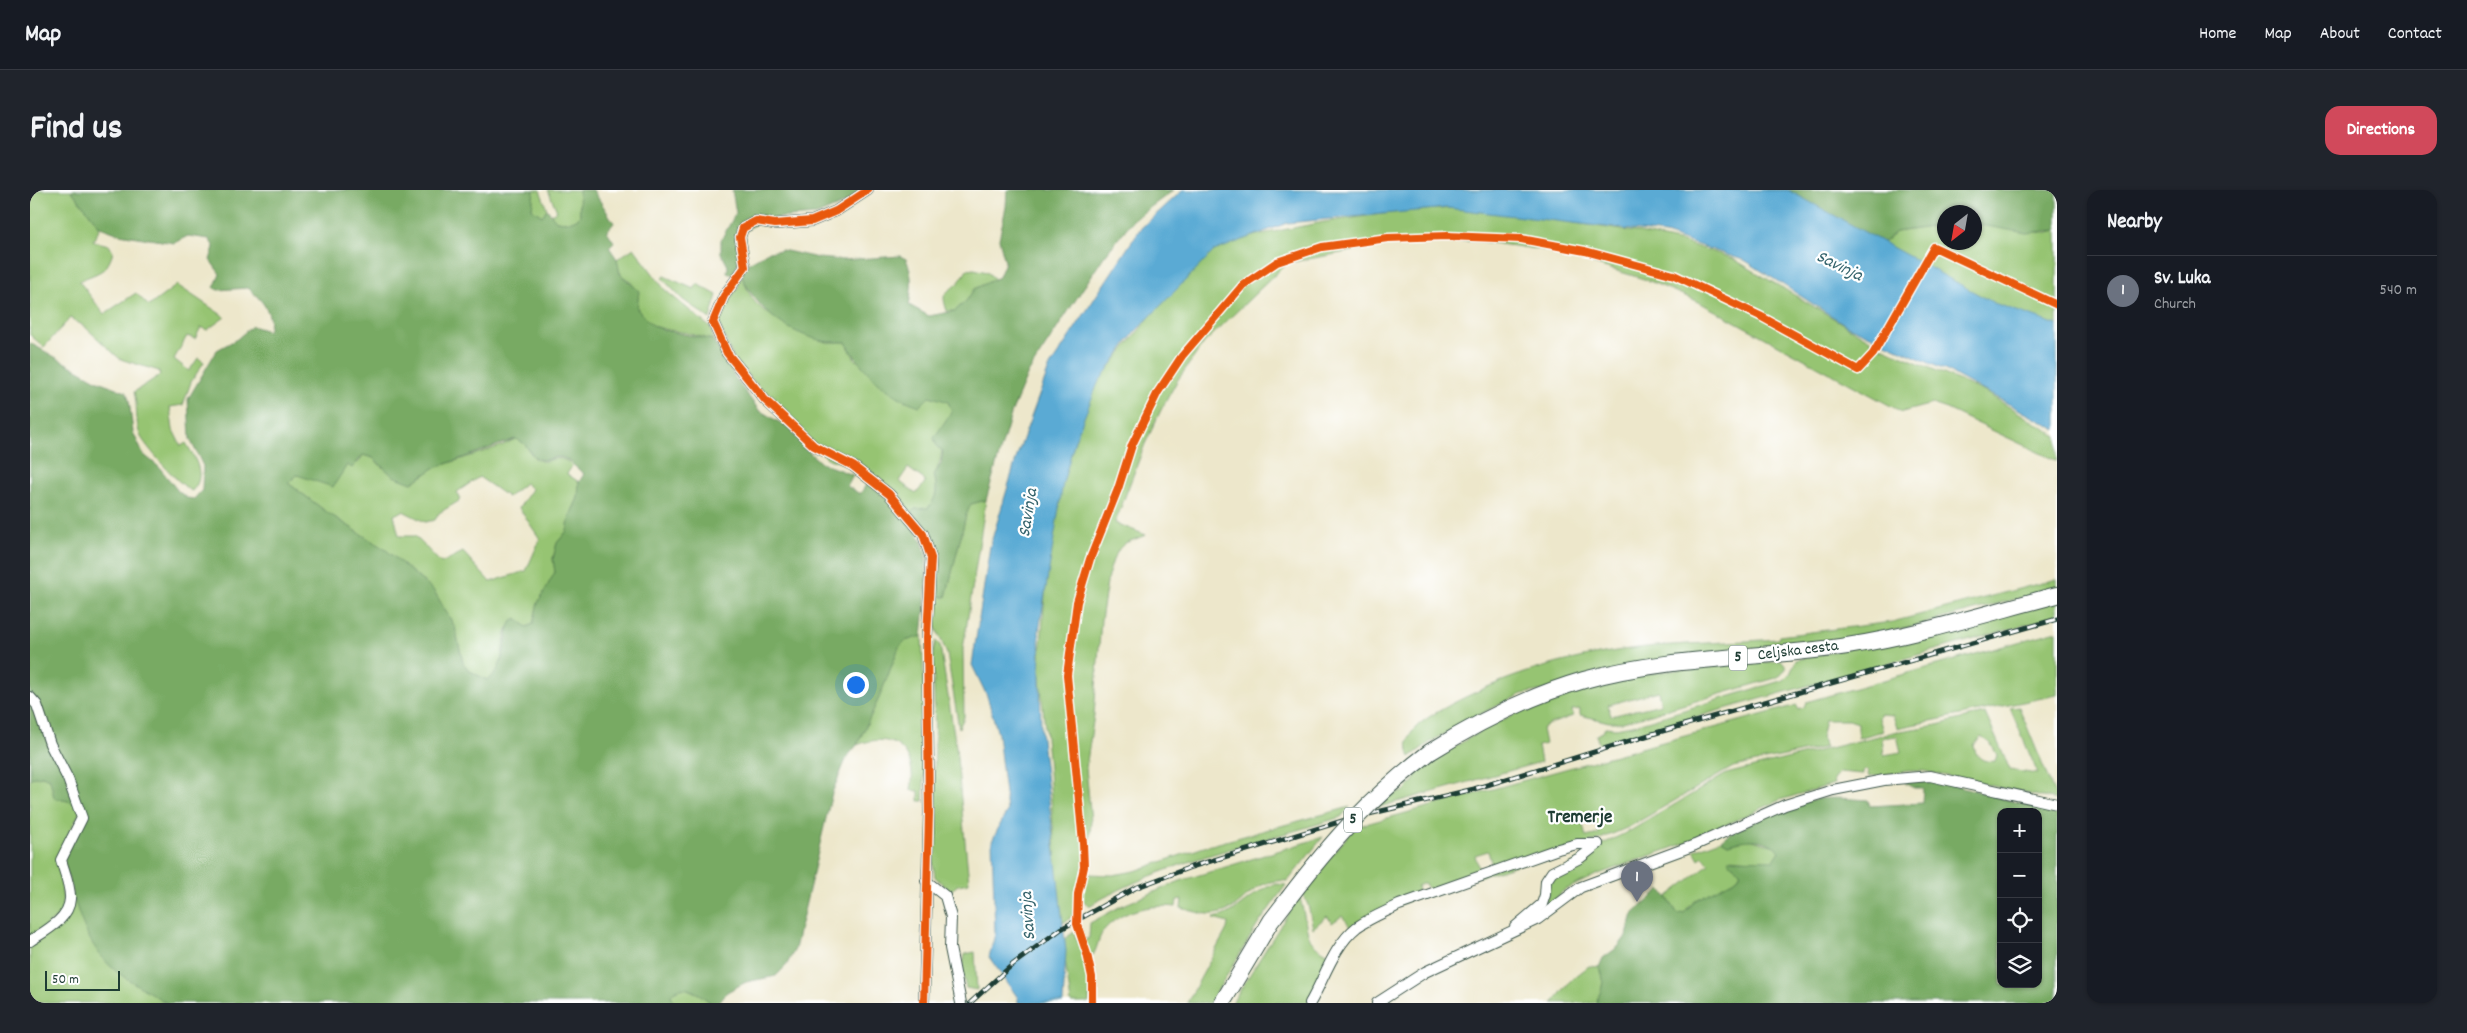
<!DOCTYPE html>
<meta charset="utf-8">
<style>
body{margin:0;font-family:Dekko,sans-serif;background:#20242c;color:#f1f3f6}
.controls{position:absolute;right:15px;bottom:15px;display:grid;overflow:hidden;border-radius:10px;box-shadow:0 1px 4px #0004}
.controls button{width:45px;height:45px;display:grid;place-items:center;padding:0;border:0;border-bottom:1px solid #363941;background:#171b24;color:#f1f3f6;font:25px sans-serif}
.compass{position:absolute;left:1907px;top:15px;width:45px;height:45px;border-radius:50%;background:#171b24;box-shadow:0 1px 4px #0004;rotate:211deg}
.scale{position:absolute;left:15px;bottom:12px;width:75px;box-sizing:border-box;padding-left:5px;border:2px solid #1f3d34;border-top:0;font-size:14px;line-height:18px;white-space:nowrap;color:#1f3d34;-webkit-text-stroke:4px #fff;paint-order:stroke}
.you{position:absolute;left:825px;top:494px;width:18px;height:18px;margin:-12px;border:4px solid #fff;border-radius:50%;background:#1a73e8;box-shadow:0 0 0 8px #1a73e833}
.badge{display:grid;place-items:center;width:32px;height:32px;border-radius:50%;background:#d1495b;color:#fff;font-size:16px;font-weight:700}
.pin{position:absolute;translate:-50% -41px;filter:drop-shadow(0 1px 2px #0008)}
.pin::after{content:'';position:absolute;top:26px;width:18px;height:15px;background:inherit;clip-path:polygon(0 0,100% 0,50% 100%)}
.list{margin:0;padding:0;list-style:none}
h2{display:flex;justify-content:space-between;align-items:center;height:65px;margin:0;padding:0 20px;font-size:21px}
h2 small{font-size:16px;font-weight:400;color:#9ea1a6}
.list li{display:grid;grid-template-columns:32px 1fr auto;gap:15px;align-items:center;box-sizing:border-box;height:70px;padding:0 20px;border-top:1px solid #363941}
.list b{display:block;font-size:19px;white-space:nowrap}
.list p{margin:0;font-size:16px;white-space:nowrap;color:#9ea1a6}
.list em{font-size:16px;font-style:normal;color:#9ea1a6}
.icon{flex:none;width:28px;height:28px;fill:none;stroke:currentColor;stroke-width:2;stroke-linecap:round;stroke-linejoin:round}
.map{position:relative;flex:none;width:2027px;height:813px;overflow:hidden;border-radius:15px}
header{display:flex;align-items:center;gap:30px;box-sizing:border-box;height:70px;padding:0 25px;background:#171b24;border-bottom:1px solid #363941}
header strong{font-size:24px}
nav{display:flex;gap:28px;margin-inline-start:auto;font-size:18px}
.intro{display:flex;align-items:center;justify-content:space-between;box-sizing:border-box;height:120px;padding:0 30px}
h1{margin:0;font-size:35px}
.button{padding:12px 22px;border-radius:15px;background:#d1495b;color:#fff;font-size:18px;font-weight:700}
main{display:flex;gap:30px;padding:0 30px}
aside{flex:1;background:#171b24;border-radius:15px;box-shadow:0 1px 4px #0004}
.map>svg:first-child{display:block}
</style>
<header>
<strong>Map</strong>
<nav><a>Home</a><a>Map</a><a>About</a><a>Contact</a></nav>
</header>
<div class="intro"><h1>Find us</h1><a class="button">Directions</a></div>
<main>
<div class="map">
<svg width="2027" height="813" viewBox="0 0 2027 813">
<rect width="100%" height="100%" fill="#fff"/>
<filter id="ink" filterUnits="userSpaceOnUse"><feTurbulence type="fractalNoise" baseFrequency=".02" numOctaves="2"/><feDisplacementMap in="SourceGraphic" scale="10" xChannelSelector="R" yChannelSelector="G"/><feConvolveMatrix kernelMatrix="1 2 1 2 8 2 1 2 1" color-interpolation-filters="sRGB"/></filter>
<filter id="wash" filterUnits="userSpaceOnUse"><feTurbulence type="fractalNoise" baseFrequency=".0096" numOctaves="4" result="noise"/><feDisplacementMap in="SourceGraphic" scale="20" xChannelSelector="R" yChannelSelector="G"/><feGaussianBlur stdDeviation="1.12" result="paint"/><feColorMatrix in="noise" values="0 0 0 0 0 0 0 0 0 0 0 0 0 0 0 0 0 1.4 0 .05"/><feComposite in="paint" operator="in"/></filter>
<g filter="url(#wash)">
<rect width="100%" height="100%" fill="#ede7cb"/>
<!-- green -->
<g fill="#96c472" stroke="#5a8053" fill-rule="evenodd">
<path d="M 0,0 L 41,0 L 70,37 L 63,51 L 79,55 L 83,62 C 77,84 67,82 49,91 L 74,124 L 106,103 L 119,116 L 147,95 L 195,127 L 177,140 L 171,137 L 165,149 L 157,146 L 144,169 L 159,181 L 168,168 L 174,172 L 161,192 L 153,215 L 140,217 L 143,240 L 151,256 L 156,253 C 165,268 177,286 162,301 C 152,298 114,255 110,245 C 105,232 108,216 104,202 L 130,185 L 129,181 L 90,169 L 54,136 L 40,128 L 14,157 L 0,145 Z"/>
<path d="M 504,0 L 510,0 L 517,19 L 512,26 L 502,19 Z"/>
<path d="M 518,0 L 549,0 L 550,26 C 543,33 536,32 526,31 L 520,24 L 527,21 Z"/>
<path d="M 1427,18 L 1446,18 L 1605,42 L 1652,52 L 1702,68 L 1852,157 L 1953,201 L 2027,246 L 2027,271 L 1917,219 L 1902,214 L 1872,222 L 1667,111 L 1617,90 L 1521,61 L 1448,51 L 1376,51 L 1257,73 L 1174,153 L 1147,191 L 1131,220 L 1115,254 L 1085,333 L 1116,345 L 1095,353 L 1089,359 L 1083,370 L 1078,386 L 1071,430 L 1064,525 L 1056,578 L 1061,631 L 1058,665 L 1047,697 L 1043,726 L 1033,733 L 1028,703 L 1018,567 L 1009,479 L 1019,354 L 1026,309 L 1058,210 L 1070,189 L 1138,104 L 1187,58 L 1211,48 L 1294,32 L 1373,21 Z"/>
<path d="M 1945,34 L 2014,43 L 2027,40 L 2027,136 L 1965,118 L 1850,55 L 1866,42 L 1914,35 L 1914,52 L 1944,52 Z"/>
<path d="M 604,58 L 635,100 L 681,138 L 683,150 C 674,148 666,145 657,143 C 641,140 613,139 608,119 C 606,111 608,105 604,97 C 597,84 589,92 587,69 Z"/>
<path d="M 944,79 L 957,82 L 966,90 L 944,99 L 937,110 L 925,121 L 917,121 C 911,102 914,105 927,94 C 931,90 934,85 937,80 Z"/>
<path d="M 634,86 L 664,99 L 667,94 L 687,105 L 680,129 L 652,109 L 632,88 Z"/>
<path d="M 712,87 C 717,98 721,110 731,118 C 736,123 741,124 746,130 L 796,152 L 816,152 L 825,169 L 875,211 L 899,206 L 918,211 L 922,221 C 907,242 918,263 904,285 C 908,298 907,308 898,318 L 885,319 L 882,322 L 851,290 L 825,276 L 798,269 L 705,172 L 689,134 L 690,118 L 694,109 L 698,111 L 709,96 L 707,92 ZM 878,278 L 896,291 L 886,304 L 869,291 Z"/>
<path d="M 485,249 C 498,252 497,261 505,268 C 518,278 527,259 542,276 L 537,284 L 549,292 L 548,308 L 540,326 L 537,341 L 527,353 L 523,368 L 525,382 L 508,413 L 503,434 L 497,437 L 487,429 C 485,432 480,435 478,438 C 470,454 477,480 457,490 L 440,481 L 433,473 L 425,437 L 404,401 L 356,360 L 298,323 L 258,293 L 267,285 L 329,272 L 333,265 L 343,268 L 352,277 L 382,293 L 404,278 L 471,256 ZM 449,287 L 478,307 L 495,293 L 502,299 L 489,318 L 510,349 L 496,381 L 460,392 L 433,362 L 411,373 L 385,346 L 369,346 L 364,325 L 373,321 L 395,332 L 405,330 L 409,323 L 429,311 L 430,308 L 427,302 Z"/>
<path d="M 956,310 L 933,459 L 934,527 L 929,538 L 917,464 L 904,433 L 903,406 L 916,407 L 936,325 L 941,314 Z"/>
<path d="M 2027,389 L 2027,398 L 1877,438 L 1492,504 C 1454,522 1414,540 1380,567 C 1370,544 1392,531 1409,521 C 1475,483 1551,463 1626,456 C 1667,453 1708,452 1748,449 L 1749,446 L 1862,432 Z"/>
<path d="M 2027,411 L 2027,426 L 1569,554 L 1566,545 L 1573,542 L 1575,537 L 1586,538 L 1607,534 L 1754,490 L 1760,484 L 1766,470 Z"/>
<path d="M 2027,441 L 2027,505 L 1867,538 L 1863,525 L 1850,524 L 1849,528 L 1853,541 L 1828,548 L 1828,533 L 1819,530 L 1795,530 L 1791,548 L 1796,557 L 1703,577 L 1599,637 L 1568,650 L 1399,702 L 1395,693 L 1387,696 L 1389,706 L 1322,738 L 1312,726 L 1302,733 L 1297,726 L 1283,738 L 1278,715 L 1272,702 L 1325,637 L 1767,515 L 1768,519 L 1774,517 L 1776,512 ZM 1566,629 L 1569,644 L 1556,647 L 1552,632 ZM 1458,661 L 1462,676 L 1449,680 L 1445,665 Z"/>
<path d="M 892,446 L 896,551 L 893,611 L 889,611 L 889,601 L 881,600 C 888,562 864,540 827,555 L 849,508 L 869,457 L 875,451 Z"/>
<path d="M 906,451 L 910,455 L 926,557 L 939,693 L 928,695 L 920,701 L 905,687 L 903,674 L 905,546 L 903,462 Z"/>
<path d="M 1752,471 L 1757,477 L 1751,485 L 1746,488 L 1593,532 L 1579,532 L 1550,525 L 1550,519 L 1542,520 L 1543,526 L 1517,535 L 1512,539 L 1515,554 L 1508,556 L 1511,572 L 1345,618 L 1359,605 L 1373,602 L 1383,592 L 1386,584 C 1445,538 1516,505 1590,489 C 1643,478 1698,475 1752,471 ZM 1628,501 L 1631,514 L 1581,526 L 1578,515 Z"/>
<path d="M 1989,517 L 2027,610 L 1894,581 L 1878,581 L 1839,587 L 1837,580 L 1833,581 L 1833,584 L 1809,582 L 1803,589 L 1804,594 L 1750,610 L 1658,652 L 1566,685 L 1533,701 L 1518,717 L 1515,714 L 1520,689 L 1566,657 L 1600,641 L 1696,584 L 1864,542 L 1907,535 L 1955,523 L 1980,580 L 2008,584 L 1980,518 ZM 1867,546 L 1871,562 L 1854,565 L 1852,548 ZM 1951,547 L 1961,554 L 1967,565 L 1965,571 C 1953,573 1945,567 1944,555 Z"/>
<path d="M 12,586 L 20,589 L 25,608 L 47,613 L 51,620 C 45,633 30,657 29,670 C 27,689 38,707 29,725 L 0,749 L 0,588 Z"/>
<path d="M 1320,617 L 1311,627 C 1226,654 1137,670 1059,716 L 1050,708 L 1054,690 L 1059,684 L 1083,685 L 1105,681 L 1174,657 Z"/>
<path d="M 1293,647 L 1258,691 C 1219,687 1217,720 1186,724 C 1174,725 1162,721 1151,718 L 1152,709 L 1147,710 L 1146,717 C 1121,714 1091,720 1074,740 C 1068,748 1068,757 1063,765 L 1057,764 L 1052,751 L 1059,748 L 1060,733 L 1091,716 L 1150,691 Z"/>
<path d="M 1718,649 L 1745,656 L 1750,661 L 1744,671 L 1727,671 L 1702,668 L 1699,672 L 1711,682 L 1708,688 L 1659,716 L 1654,723 L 1648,724 L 1637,707 L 1679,674 L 1673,666 L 1669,669 L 1664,660 L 1691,650 L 1698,654 Z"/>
<path d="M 1247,694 L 1256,695 L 1227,736 L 1180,813 L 1157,813 L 1197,739 L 1198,733 L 1183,729 L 1184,728 C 1210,724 1222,699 1247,694 Z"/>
<path d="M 34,695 L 117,800 L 137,813 L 0,813 L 0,752 L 18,741 L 36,714 Z"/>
<path d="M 1269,706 C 1274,717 1276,746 1282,752 C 1287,758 1296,762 1302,766 L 1278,813 L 1202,813 Z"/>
<path d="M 1044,742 C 1056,771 1061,782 1059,813 L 1041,813 L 1035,769 L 1030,752 Z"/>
<path d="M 945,762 L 947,800 L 936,798 L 932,782 L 935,764 Z"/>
<path d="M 1559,776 L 1569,777 C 1577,790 1571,800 1566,813 L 1523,813 L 1541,790 Z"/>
<path d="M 655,798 L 671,805 L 681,813 L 644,813 L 641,805 L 645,801 Z"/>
</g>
<!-- forest -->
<g fill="#78aa64" stroke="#4c744c" fill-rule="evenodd">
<path d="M 41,0 L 504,0 L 502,19 L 512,26 L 517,19 L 526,31 C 536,32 543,33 550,26 L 549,0 L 563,0 L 584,33 L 577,41 L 584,52 L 579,57 L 587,69 L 590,84 L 609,101 L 607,119 L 621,134 L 633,140 L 683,150 L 707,191 L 729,220 L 762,240 L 780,263 L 791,273 L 823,285 L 817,296 L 830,304 L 838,292 C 861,307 888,334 895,361 C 899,378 894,427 892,446 L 875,451 L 869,457 L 849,508 L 827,555 L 817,567 L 802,603 L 765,759 L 756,776 L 746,786 L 716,792 L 697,802 L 688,813 L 681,813 C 670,804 652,790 641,805 L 644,813 L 137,813 C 123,804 108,796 94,787 C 53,760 46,713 33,670 L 54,624 L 47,613 L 24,608 L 20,589 L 12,586 L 0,588 L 0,153 L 66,190 L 96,202 L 99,210 L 103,242 L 113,264 L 129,277 L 148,301 L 157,308 L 164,309 L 172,300 L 173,276 L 160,249 L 158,209 L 187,160 L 207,149 L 222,136 L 238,141 C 244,123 232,110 218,98 L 188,100 L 184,98 L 190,84 L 180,70 L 184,57 L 179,49 L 158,46 L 144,53 L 89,44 L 70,37 ZM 485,249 C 497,252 497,260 505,267 C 512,273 520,268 528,267 C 536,266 547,279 554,284 L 549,292 L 548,308 L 540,326 L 537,341 L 527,353 L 523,369 L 525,382 L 508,413 L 503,434 L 497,437 L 487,429 L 482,431 C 472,448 477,479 457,490 L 440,481 L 433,473 L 425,437 L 404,401 L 356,360 L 298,323 L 258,293 L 267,285 L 303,297 L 317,275 L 322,278 L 333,265 L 343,268 L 363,286 L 382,293 L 404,278 Z"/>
<path d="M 702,0 L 829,0 L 820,11 L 787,25 L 731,29 L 706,49 L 709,70 L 703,85 L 697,82 L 698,76 L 691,63 L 691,50 L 706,23 Z"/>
<path d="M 977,0 L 1144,0 L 1103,30 L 1073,68 L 998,183 L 982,221 L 956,310 L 941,314 L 936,325 L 916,407 L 903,406 L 895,343 L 882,322 L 885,319 L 898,318 C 907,308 908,298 904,285 L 911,274 L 913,261 L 907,257 L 904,248 L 922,221 L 918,212 L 900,206 L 890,216 C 859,207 831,180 816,152 C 809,151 800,153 793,151 C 756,142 728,121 712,87 L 715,75 L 738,62 L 752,60 L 788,68 L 813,70 L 870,66 L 876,69 C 883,84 882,99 879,115 L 899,126 L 925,121 L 937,110 L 944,99 L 969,87 L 975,72 L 969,49 L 976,17 Z"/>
<path d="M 1730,0 L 2027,0 L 2027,40 L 1996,43 L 1945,34 L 1944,22 L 1914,22 L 1914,35 L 1866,42 L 1850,55 Z"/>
<path d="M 1876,589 C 1928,588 1976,616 2027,619 L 2027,813 L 1566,813 C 1571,800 1577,790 1569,777 L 1573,768 L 1588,757 L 1597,745 L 1603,724 L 1631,699 L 1648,724 L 1654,723 L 1666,710 L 1708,688 L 1711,682 L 1699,672 L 1699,669 L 1744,670 L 1750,661 C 1735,646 1717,649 1698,654 L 1691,650 C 1706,638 1768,611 1787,609 C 1804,607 1822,609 1838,610 L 1840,616 L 1892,613 L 1893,598 L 1884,598 L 1876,594 ZM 1971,622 L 2008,622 L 2008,794 L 1971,794 Z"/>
</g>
<!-- water -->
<path fill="#5aaad4" stroke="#3c7484" d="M 1153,0 L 1758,0 L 1964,113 L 2027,135 L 2027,240 L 1919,182 L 1816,135 L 1716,71 L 1635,44 L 1417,18 L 1257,33 L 1184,61 L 1104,143 L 1068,193 L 1045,250 L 1033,293 L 1009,441 L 1011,540 L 1036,761 L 1033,813 L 988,813 L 988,808 L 959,767 L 965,744 L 962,651 L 977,621 L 968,544 L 957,506 L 942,475 L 960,356 L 988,263 L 1019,178 L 1110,39 Z"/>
</g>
<g filter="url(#ink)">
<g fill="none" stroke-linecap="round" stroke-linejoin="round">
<defs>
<g id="street">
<path d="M 838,0 L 806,21 L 782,31 L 745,34 L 726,31 L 713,38 L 710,47 L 715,77 L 694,106 L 683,132 L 697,163 L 735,210 L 784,256 L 823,276 L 859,304 L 893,344 L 901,368 L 897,447 L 899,623 L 894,813"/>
<path d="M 0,507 L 7,515 L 20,554 L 38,589 L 52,628 L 31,670 C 34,681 41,697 40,709 C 39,729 15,741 0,751"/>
<path d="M 896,691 L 915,706 L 921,727 L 920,758 L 931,813"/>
<path d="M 1485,737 L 1512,714 L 1515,705 L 1516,691 L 1522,682 L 1550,668 L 1568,654"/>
<path d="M 1280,813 C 1294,789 1304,755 1327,737 C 1340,728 1355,722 1369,715 L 1528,659 L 1547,654 L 1568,654"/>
<path d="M 1347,813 L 1395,782 L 1508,729 L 1551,697 L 1665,655 L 1755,615 L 1803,600 L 1854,590 L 1900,586 L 2027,614"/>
</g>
<g id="primary">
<path d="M 1400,562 C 1448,532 1499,506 1554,490 C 1639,466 1730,469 1817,456 C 1888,445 1958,423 2027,405"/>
<path d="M 1192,813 L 1241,731 L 1258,709"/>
</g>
</defs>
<!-- street casing -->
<use href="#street" stroke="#3e564b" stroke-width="12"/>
<!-- primary casing -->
<use href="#primary" stroke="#3e564b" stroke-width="18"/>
<!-- street -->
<use href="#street" stroke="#fff" stroke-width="10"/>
<!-- primary -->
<use href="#primary" stroke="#fff" stroke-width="16"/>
<defs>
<path id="rail" d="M 940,813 L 982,775 L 1031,739 L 1105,698 L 1161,677 L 1322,628 L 1444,599 L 1629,542 L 2027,429"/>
</defs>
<!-- rail casing -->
<use href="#rail" stroke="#1f3d34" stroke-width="5"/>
<!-- rail -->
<use href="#rail" stroke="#fff" stroke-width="3" stroke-dasharray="9" stroke-linecap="butt"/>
<defs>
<path id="primary-bridge" d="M 1258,709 C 1302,651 1342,606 1400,562"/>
</defs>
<!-- primary-bridge casing -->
<use href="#primary-bridge" stroke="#3e564b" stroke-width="18" stroke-linecap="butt"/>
<!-- primary-bridge -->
<use href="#primary-bridge" stroke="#fff" stroke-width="16"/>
<defs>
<g id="cycleway">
<path d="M 838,0 L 806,21 L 782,31 L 745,34 L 726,31 L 713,38 L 710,47 L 715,77 L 694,106 L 683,132 L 697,163 L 735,210 L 784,256 L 823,276 L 859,304 L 893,344 L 901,368 L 897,447 L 899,623 L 894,813"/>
<path d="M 1062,813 L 1062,787 L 1057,764 L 1047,734 L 1048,704 L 1054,677 L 1053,653 L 1037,485 L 1047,412 L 1060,369 L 1088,299 L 1102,255 L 1128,202 L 1152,166 L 1213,95 L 1247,72 L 1292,57 L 1358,48 L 1417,46 L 1491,49 L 1555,61 L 1644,85 L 1730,126 L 1828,180 L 1843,164 L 1904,57 L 2027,115"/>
</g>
</defs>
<!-- cycleway casing -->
<use href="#cycleway" stroke="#fff" stroke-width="11"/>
<!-- cycleway -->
<use href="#cycleway" stroke="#e8590c" stroke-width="8"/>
</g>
</g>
<g text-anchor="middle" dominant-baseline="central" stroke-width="4.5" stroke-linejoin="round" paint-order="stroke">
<!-- shield labels -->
<g fill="#fff" stroke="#627771" stroke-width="1">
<rect x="1699" y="455.5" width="18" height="25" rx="4"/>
<rect x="1314" y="617.5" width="18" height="25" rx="4"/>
</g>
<g font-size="15" font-weight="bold" fill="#1f3d34">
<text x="1708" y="468">5</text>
<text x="1323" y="630">5</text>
</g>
<!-- street labels -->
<g font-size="16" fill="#1f3d34" stroke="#fff">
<text transform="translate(1768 461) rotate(-7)">Celjska cesta</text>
</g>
<!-- water labels -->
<g font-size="18" font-style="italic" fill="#34636c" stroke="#fff">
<text transform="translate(1809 77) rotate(26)">Savinja</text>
<text transform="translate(999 323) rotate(-81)">Savinja</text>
<text transform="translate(999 726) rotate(-94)">Savinja</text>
</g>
<!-- quarter labels -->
<g font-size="19" font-weight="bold" fill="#1f3d34" stroke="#fff">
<text x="1550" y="628">Tremerje</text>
</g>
</g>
</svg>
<div class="controls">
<button>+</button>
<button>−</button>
<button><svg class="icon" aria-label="locate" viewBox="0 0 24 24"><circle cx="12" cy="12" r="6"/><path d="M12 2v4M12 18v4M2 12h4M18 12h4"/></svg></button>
<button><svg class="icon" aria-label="layers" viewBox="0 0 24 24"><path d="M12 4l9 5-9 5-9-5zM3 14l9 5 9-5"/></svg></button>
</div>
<svg class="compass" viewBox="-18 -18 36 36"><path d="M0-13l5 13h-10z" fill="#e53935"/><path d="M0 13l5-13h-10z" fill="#9ea1a6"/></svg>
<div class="scale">50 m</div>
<div class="you"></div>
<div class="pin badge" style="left:1607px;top:712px;background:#6b7280">1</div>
</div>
<aside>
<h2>Nearby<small></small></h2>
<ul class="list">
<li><span class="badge" style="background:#6b7280">1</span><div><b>Sv. Luka</b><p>Church</p></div><em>540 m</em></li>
</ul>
</aside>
</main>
